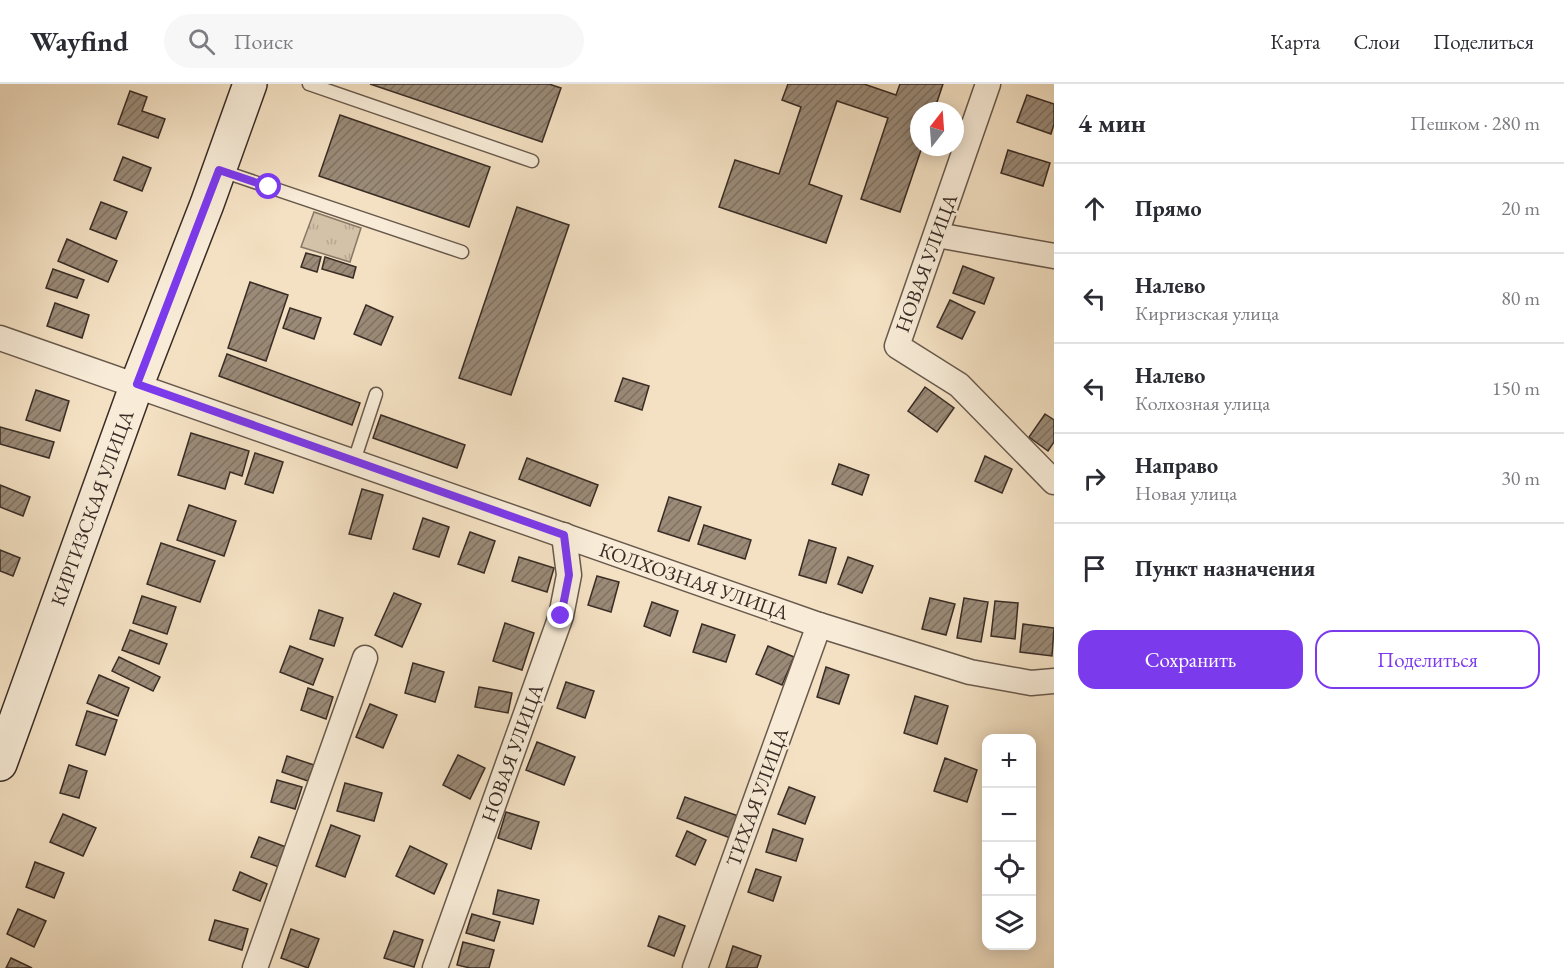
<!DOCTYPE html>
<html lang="ru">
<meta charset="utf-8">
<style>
body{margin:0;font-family:"EB Garamond",serif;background:#f7f7f7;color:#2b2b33}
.controls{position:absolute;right:18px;bottom:18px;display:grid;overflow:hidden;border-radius:12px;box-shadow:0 3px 15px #0003}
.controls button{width:54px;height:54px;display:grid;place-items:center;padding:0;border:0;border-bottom:2px solid #e1e1e2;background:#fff;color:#2b2b33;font:30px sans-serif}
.compass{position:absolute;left:910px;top:18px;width:54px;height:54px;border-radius:50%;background:#fff;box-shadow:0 3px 15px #0003;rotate:17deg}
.stop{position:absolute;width:18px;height:18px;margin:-14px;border:4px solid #7c3aed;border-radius:50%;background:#fff}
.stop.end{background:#7c3aed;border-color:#fff;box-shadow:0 2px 6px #0008}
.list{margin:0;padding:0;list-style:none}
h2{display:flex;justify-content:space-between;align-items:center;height:78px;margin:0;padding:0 24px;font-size:26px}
h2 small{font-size:20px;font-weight:400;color:#7c7c81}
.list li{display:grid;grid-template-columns:39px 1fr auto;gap:18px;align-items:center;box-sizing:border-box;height:90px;padding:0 24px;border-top:2px solid #e1e1e2}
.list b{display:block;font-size:22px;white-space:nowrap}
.list p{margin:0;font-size:20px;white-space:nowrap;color:#7c7c81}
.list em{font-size:20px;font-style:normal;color:#7c7c81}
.actions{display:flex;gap:12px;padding:18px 24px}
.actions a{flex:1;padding:14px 0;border:2px solid #7c3aed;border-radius:18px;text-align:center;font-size:21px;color:#7c3aed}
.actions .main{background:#7c3aed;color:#fff}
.icon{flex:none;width:33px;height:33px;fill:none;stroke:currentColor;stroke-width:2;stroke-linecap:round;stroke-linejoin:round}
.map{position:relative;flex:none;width:1054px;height:884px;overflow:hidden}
header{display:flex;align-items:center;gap:36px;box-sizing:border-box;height:84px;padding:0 30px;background:#fff;border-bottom:2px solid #e1e1e2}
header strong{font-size:28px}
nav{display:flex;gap:33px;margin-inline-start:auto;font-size:21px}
.search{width:420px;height:54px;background:#f7f7f7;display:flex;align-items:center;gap:15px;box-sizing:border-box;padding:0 21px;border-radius:33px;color:#7c7c81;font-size:22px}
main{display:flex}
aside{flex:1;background:#fff}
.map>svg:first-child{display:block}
</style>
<header>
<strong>Wayfind</strong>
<div class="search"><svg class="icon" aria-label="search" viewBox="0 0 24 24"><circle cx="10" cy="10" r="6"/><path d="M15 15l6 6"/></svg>Поиск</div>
<nav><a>Карта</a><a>Слои</a><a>Поделиться</a></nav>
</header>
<main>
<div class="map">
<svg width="1054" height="884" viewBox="0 0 1054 884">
<defs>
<pattern id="grass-tufts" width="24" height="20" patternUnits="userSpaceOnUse" patternTransform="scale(1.5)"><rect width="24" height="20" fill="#d4c2a8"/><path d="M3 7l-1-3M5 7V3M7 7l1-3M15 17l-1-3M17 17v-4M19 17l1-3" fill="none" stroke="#b7a790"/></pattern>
<pattern id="building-hatch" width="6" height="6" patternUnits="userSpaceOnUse" patternTransform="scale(1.5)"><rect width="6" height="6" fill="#9a8a77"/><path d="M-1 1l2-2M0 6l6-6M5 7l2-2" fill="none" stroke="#7f7161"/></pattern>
</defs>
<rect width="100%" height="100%" fill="#f4e1c3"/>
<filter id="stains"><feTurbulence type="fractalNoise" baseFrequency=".00333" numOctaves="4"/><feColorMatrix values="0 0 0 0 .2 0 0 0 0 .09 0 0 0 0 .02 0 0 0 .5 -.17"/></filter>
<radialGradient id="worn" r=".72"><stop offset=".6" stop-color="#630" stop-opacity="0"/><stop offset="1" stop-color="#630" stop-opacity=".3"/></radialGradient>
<!-- grass -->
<path fill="url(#grass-tufts)" stroke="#867766" stroke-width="1.5" d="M 314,128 L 361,144 L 350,178 L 301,163 Z"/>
<!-- building -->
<g fill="url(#building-hatch)" stroke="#392c25" stroke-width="1.5">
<path d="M 370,0 L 549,0 L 561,4 L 542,58 Z"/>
<path d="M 788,0 L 864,0 L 896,11 L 900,0 L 943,0 L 934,27 L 919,27 L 919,63 L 922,63 L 900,128 L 861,115 L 888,34 L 837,17 L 809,100 L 842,112 L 826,159 L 719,123 L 735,76 L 779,90 L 801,23 L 782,16 Z"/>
<path d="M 130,7 L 147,13 L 142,27 L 165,35 L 158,54 L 118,40 Z"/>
<path d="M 1027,11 L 1054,20 L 1054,40 L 1051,50 L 1017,38 Z"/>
<path d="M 340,31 L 490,83 L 469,143 L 319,92 Z"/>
<path d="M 1008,66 L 1050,79 L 1043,102 L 1001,89 Z"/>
<path d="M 123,73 L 151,84 L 142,107 L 114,96 Z"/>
<path d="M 101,118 L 127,128 L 116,155 L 90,145 Z"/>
<path d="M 517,123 L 569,141 L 511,311 L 459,294 Z"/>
<path d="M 67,155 L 117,177 L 108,198 L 58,177 Z"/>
<path d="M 306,169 L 321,173 L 317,188 L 301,183 Z"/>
<path d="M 325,173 L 356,183 L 353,194 L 322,185 Z"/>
<path d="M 963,182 L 994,194 L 984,220 L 953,209 Z"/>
<path d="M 53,185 L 84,196 L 77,214 L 46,204 Z"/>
<path d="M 250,198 L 288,211 L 266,277 L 228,264 Z"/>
<path d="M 950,216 L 975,228 L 962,255 L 937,243 Z"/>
<path d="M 55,219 L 89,231 L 82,254 L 47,242 Z"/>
<path d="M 366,221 L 393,233 L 381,261 L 354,250 Z"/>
<path d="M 290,224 L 321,234 L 314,255 L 283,244 Z"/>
<path d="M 227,270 L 360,319 L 352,341 L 219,292 Z"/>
<path d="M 623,294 L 649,302 L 642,326 L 615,317 Z"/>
<path d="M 925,303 L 954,324 L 937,348 L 908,327 Z"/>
<path d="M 36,306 L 69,317 L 60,347 L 26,336 Z"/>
<path d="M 1045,330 L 1054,336 L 1054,358 L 1048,367 L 1029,353 Z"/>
<path d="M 381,331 L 465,361 L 457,384 L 373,354 Z"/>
<path d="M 0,343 L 54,358 L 49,374 L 0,360 Z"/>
<path d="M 191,349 L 249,367 L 242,392 L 230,388 L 225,405 L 178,391 Z"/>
<path d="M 255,369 L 283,378 L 273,409 L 245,400 Z"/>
<path d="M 985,372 L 1012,385 L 1002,409 L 975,397 Z"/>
<path d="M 527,374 L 598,401 L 590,422 L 519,395 Z"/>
<path d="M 839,380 L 869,391 L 862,411 L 832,400 Z"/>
<path d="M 0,401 L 30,413 L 23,432 L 0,423 Z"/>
<path d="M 362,405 L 383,411 L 371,455 L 349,450 Z"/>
<path d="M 669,413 L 701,423 L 689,457 L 658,447 Z"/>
<path d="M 189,421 L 236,437 L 224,472 L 177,456 Z"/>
<path d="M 423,434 L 449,443 L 439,473 L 413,465 Z"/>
<path d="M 704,441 L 751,456 L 745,475 L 698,460 Z"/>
<path d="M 470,448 L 495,457 L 484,489 L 458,480 Z"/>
<path d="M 809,456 L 836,464 L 826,499 L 799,491 Z"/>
<path d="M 161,459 L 215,477 L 200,518 L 147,500 Z"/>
<path d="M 0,466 L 20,474 L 13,492 L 0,487 Z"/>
<path d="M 519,473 L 554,484 L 547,508 L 512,497 Z"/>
<path d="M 848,473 L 873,482 L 862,509 L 838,500 Z"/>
<path d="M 597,492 L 619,498 L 611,528 L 588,521 Z"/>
<path d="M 394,509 L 421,520 L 402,563 L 375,551 Z"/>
<path d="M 142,512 L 176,523 L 167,550 L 133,539 Z"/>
<path d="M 930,514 L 955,520 L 946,551 L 922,545 Z"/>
<path d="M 964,514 L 988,518 L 981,558 L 957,554 Z"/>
<path d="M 995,517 L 1018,519 L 1015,555 L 991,552 Z"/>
<path d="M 652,518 L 678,527 L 670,552 L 644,542 Z"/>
<path d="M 319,526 L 343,534 L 334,562 L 310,555 Z"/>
<path d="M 505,539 L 534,549 L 522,586 L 493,577 Z"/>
<path d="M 702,540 L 735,551 L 726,578 L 693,568 Z"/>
<path d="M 1023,540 L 1054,544 L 1052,572 L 1020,568 Z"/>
<path d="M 130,546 L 167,560 L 159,580 L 122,566 Z"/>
<path d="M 290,562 L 323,575 L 313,601 L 280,588 Z"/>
<path d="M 768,562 L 794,573 L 782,601 L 756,590 Z"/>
<path d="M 119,573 L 160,593 L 153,607 L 112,587 Z"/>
<path d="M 413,579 L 444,588 L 435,618 L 405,609 Z"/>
<path d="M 826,583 L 849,591 L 839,620 L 817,613 Z"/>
<path d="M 99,591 L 129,604 L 118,632 L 87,619 Z"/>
<path d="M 566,598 L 594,607 L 585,634 L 557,624 Z"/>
<path d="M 479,603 L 512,609 L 508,629 L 475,623 Z"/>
<path d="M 308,604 L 333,613 L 326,635 L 301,626 Z"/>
<path d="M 915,612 L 948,622 L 937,660 L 904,649 Z"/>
<path d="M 370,620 L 397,631 L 383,664 L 356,653 Z"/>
<path d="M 87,627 L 117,636 L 105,671 L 76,661 Z"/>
<path d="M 537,658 L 575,673 L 564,701 L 526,686 Z"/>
<path d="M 458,671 L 485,684 L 470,715 L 443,701 Z"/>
<path d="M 287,672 L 314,681 L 308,697 L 282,688 Z"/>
<path d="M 945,674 L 977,686 L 967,718 L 934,707 Z"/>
<path d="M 69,681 L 87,687 L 79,714 L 60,709 Z"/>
<path d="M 277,696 L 302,703 L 295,725 L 271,718 Z"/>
<path d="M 345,699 L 382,709 L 374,737 L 337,727 Z"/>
<path d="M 789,703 L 815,713 L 805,740 L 778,730 Z"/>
<path d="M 685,713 L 741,733 L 733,755 L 677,734 Z"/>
<path d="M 506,728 L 539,738 L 531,765 L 498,754 Z"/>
<path d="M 63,730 L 96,744 L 83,772 L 50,758 Z"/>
<path d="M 331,741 L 360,752 L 345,793 L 316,782 Z"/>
<path d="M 773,745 L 803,755 L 796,777 L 766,768 Z"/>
<path d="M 687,747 L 706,756 L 695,781 L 676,772 Z"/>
<path d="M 259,753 L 286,763 L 279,783 L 251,773 Z"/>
<path d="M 410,762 L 447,780 L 434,810 L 396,792 Z"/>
<path d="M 35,778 L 64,789 L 54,814 L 26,803 Z"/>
<path d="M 756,785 L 781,793 L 773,817 L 748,808 Z"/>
<path d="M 240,788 L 267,800 L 260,817 L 233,806 Z"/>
<path d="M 498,806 L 539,816 L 533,840 L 493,830 Z"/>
<path d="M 18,825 L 46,837 L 34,863 L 7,850 Z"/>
<path d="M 472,830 L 500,838 L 494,857 L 466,849 Z"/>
<path d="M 659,832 L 685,842 L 674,872 L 648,862 Z"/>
<path d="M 215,836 L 248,845 L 242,866 L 209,856 Z"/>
<path d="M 291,845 L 319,855 L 308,884 L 281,874 Z"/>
<path d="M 394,847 L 423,856 L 414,883 L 384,874 Z"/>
<path d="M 463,858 L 494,866 L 489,884 L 470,884 L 457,881 Z"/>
<path d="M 733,862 L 761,872 L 757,884 L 726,884 Z"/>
<path d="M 11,874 L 32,884 L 6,884 Z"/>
</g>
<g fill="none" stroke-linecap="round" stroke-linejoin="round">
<defs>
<g id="lane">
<path d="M 309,0 L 532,77"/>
<path d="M 219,86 L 462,168"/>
<path d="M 354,377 L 376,310"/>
</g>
<g id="street">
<path d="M 988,0 L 897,262 L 959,301 L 1054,398"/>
<path d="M 937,151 L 1054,172"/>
<path d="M 0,254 L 819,541 L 970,588 L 1031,599 L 1054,597"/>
<path d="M 255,884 L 365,574"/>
<path d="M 435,884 L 561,532 L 569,491 L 564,451"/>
<path d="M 695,884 L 819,541"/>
</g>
<path id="secondary" d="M 0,680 L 137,300 L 207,120 L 250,0"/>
</defs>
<!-- lane casing -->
<use href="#lane" stroke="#68594c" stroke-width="15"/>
<!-- street casing -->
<use href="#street" stroke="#68594c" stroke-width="27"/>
<!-- secondary casing -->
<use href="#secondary" stroke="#392c25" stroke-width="36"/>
<!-- lane -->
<use href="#lane" stroke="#f8ecd8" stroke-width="12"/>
<!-- street -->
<use href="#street" stroke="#f8ecd8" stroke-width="24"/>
<!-- secondary -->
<use href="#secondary" stroke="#f8ecd8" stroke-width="33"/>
</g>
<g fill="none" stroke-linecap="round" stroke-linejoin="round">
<!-- route -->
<path stroke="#7c3aed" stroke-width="8" d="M 269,103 L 219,86 L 137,300 L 564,451 L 569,491 L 561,532"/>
</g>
<g text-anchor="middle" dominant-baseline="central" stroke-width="5" stroke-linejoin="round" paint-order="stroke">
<!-- street labels -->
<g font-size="20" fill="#392c25" stroke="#f8ecd8">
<text transform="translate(926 179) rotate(-70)">НОВАЯ УЛИЦА</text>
<text transform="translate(92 424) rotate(-70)">КИРГИЗСКАЯ УЛИЦА</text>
<text transform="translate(694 497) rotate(19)">КОЛХОЗНАЯ УЛИЦА</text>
<text transform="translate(512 669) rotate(-70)">НОВАЯ УЛИЦА</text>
<text transform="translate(757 713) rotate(-70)">ТИХАЯ УЛИЦА</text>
</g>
</g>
<rect width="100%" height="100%" filter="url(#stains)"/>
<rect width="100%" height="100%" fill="url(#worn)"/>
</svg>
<div class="controls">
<button>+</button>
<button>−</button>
<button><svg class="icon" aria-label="locate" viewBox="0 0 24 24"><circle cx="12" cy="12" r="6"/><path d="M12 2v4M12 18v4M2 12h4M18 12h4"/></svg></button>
<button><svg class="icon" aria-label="layers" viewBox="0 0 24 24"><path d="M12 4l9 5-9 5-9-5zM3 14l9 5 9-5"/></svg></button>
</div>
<svg class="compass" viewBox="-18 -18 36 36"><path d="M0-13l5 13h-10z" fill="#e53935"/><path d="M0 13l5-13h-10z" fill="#7c7c81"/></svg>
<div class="stop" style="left:269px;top:103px"></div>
<div class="stop end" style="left:561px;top:532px"></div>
</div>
<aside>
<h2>4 мин<small>Пешком · 280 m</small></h2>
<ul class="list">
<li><svg class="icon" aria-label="ahead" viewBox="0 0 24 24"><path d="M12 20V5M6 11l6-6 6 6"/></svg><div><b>Прямо</b></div><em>20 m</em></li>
<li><svg class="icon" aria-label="left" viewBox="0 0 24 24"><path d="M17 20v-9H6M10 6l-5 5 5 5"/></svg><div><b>Налево</b><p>Киргизская улица</p></div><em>80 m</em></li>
<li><svg class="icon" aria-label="left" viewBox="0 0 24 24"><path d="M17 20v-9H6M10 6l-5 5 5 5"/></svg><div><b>Налево</b><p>Колхозная улица</p></div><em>150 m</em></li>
<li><svg class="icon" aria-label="right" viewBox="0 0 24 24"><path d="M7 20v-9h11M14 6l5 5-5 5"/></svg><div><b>Направо</b><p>Новая улица</p></div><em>30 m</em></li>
<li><svg class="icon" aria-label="arrive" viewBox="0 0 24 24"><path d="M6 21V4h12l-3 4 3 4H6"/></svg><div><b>Пункт назначения</b></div></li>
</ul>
<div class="actions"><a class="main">Сохранить</a><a>Поделиться</a></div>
</aside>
</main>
